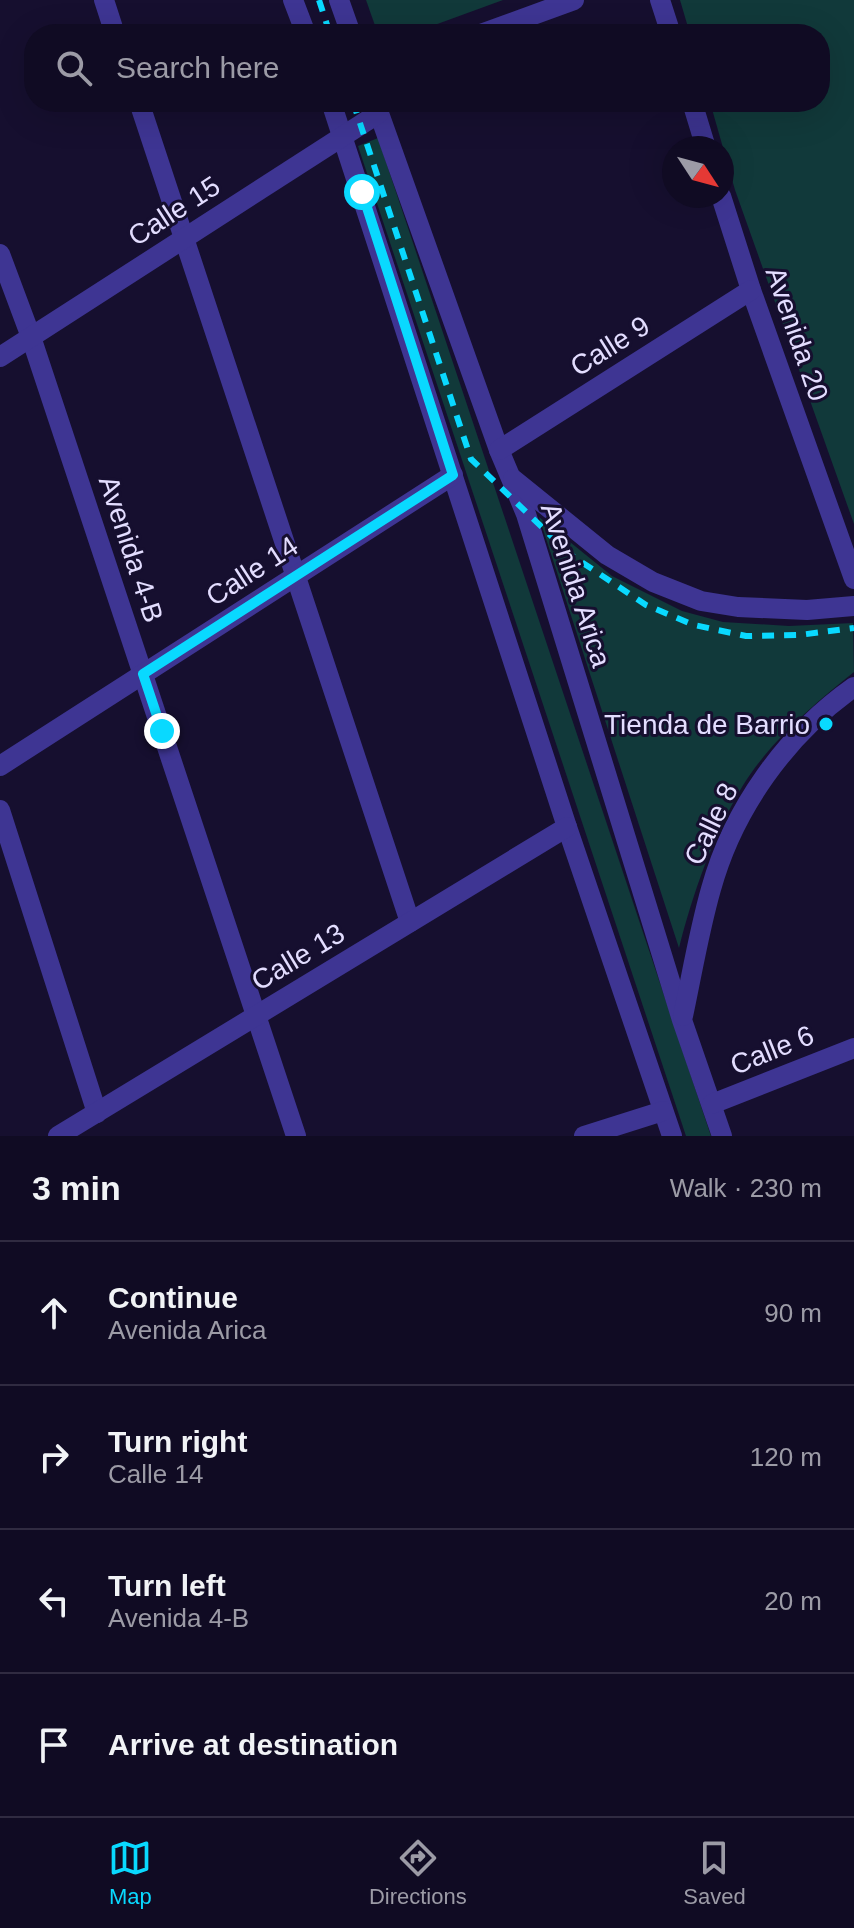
<!DOCTYPE html>
<meta charset="utf-8">
<style>
body{margin:0;font-family:Arial,sans-serif;background:#1e1930;color:#f1f3f6}
.compass{position:absolute;left:662px;top:136px;width:72px;height:72px;border-radius:50%;background:#100b23;box-shadow:0 8px 32px #0002;rotate:126deg}
.stop{position:absolute;width:24px;height:24px;margin:-18px;border:6px solid #09d9ff;border-radius:50%;background:#fff}
.stop.end{background:#09d9ff;border-color:#fff;box-shadow:0 2px 8px #0008}
.list{margin:0;padding:0;list-style:none}
h2{display:flex;justify-content:space-between;align-items:center;height:104px;margin:0;padding:0 32px;font-size:34px}
h2 small{font-size:26px;font-weight:400;color:#9c9ba6}
.list li{display:grid;grid-template-columns:52px 1fr auto;gap:24px;align-items:center;box-sizing:border-box;height:144px;padding:0 32px;border-top:2px solid #302b41}
.list b{display:block;font-size:30px;white-space:nowrap}
.list p{margin:0;font-size:26px;white-space:nowrap;color:#9c9ba6}
.list em{font-size:26px;font-style:normal;color:#9c9ba6}
.icon{flex:none;width:44px;height:44px;fill:none;stroke:currentColor;stroke-width:2;stroke-linecap:round;stroke-linejoin:round}
.map{position:relative;flex:none;width:854px;height:1136px;overflow:hidden}
.search{position:absolute;background:#100b23;box-shadow:0 8px 32px #0002;left:24px;right:24px;top:24px;height:88px;display:flex;align-items:center;gap:20px;box-sizing:border-box;padding:0 28px;border-radius:32px;color:#9c9ba6;font-size:30px}
.sheet{height:680px;background:#100b23}
nav{display:flex;justify-content:space-around;align-items:center;box-sizing:border-box;height:112px;border-top:2px solid #302b41;background:#100b23;font-size:22px;color:#9c9ba6}
nav a{display:grid;justify-items:center;gap:4px}
nav .on{color:#09d9ff}
.map>svg:first-child{display:block}
</style>
<div class="map">
<svg width="854" height="1136" viewBox="0 0 854 1136">
<rect width="100%" height="100%" fill="#160f2f"/>
<!-- green -->
<g fill="#11393a">
<path d="M 366,0 L 503,0 L 410,34 L 378,34 Z"/>
<path d="M 680,0 L 854,0 L 854,524 L 735,190 L 710,102 L 820,102 L 820,34 L 690,34 Z"/>
<path d="M 378,138 L 711,1136 L 686,1136 L 358,146 Z"/>
<path d="M 539,517 L 612,576 L 682,611 L 723,622 L 789,626 L 853,623 L 854,672 C 813,705 770,741 742,787 C 713,836 693,893 679,948 Z"/>
</g>
<g fill="none" stroke-linecap="round" stroke-linejoin="round">
<!-- minor -->
<g stroke="#3e3593" stroke-width="20">
<path d="M 104,0 L 115,34"/>
<path d="M 293,0 L 306,34"/>
<path d="M 339,0 L 351,34"/>
<path d="M 660,0 L 671,34"/>
<path d="M 481,34 L 574,0"/>
<path d="M 139,102 L 410,922"/>
<path d="M 331,102 L 567,827 L 672,1136"/>
<path d="M 375,102 L 499,450 L 526,514 L 682,1020 L 722,1136"/>
<path d="M 692,102 L 706,148"/>
<path d="M 721,196 L 751,290 L 854,579"/>
<path d="M 0,254 L 31,337 L 296,1136"/>
<path d="M 0,357 L 379,113"/>
<path d="M 499,450 L 751,290"/>
<path d="M 513,479 L 607,555 L 653,582 L 701,601 L 738,607 L 807,610 L 854,606"/>
<path d="M 0,766 L 453,475"/>
<path d="M 0,810 L 97,1113"/>
<path d="M 683,1016 C 692,974 699,931 711,889 C 733,809 786,735 854,687"/>
<path d="M 712,1104 L 854,1048"/>
<path d="M 58,1136 L 567,827"/>
<path d="M 584,1136 L 663,1111"/>
</g>
<!-- rail -->
<g stroke="#09d9ff" stroke-width="6" stroke-dasharray="12 10" stroke-linecap="butt">
<path d="M 319,0 L 330,34"/>
<path d="M 353,102 L 471,459 L 571,555 L 646,605 L 694,625 L 746,636 L 799,635 L 854,628"/>
</g>
</g>
<g fill="none" stroke-linecap="round" stroke-linejoin="round">
<!-- route -->
<path stroke="#09d9ff" stroke-width="10" d="M 162,731 L 143,674 L 453,475 L 362,192"/>
</g>
<!-- markers -->
<circle fill="#09d9ff" stroke="#160f2f" stroke-width="3" cx="826" cy="724" r="8"/>
<g text-anchor="middle" dominant-baseline="central" stroke-width="6" stroke-linejoin="round" paint-order="stroke">
<!-- street labels -->
<g font-size="28" fill="#e3ddff" stroke="#160f2f">
<text transform="translate(174 211) rotate(-33)">Calle 15</text>
<text transform="translate(797 334) rotate(71)">Avenida 20</text>
<text transform="translate(610 346) rotate(-32)">Calle 9</text>
<text transform="translate(131 549) rotate(72)">Avenida 4-B</text>
<text transform="translate(252 571) rotate(-33)">Calle 14</text>
<text transform="translate(576 585) rotate(72)">Avenida Arica</text>
<text transform="translate(711 824) rotate(-64)">Calle 8</text>
<text transform="translate(298 957) rotate(-31)">Calle 13</text>
<text transform="translate(772 1050) rotate(-22)">Calle 6</text>
</g>
<!-- poi labels -->
<g font-size="28" fill="#e3ddff" stroke="#160f2f" text-anchor="end">
<text x="810" y="724">Tienda de Barrio</text>
</g>
</g>
</svg>
<svg class="compass" viewBox="-18 -18 36 36"><path d="M0-13l5 13h-10z" fill="#e53935"/><path d="M0 13l5-13h-10z" fill="#9c9ba6"/></svg>
<div class="stop" style="left:362px;top:192px"></div>
<div class="stop end" style="left:162px;top:731px"></div>
<div class="search"><svg class="icon" aria-label="search" viewBox="0 0 24 24"><circle cx="10" cy="10" r="6"/><path d="M15 15l6 6"/></svg>Search here</div>
</div>
<section class="sheet">
<h2>3 min<small>Walk · 230 m</small></h2>
<ul class="list">
<li><svg class="icon" aria-label="ahead" viewBox="0 0 24 24"><path d="M12 20V5M6 11l6-6 6 6"/></svg><div><b>Continue</b><p>Avenida Arica</p></div><em>90 m</em></li>
<li><svg class="icon" aria-label="right" viewBox="0 0 24 24"><path d="M7 20v-9h11M14 6l5 5-5 5"/></svg><div><b>Turn right</b><p>Calle 14</p></div><em>120 m</em></li>
<li><svg class="icon" aria-label="left" viewBox="0 0 24 24"><path d="M17 20v-9H6M10 6l-5 5 5 5"/></svg><div><b>Turn left</b><p>Avenida 4-B</p></div><em>20 m</em></li>
<li><svg class="icon" aria-label="arrive" viewBox="0 0 24 24"><path d="M6 21V4h12l-3 4 3 4H6"/></svg><div><b>Arrive at destination</b></div></li>
</ul>
</section>
<nav>
<a class="on"><svg class="icon" aria-label="map" viewBox="0 0 24 24"><path d="M3 6l6-2 6 2 6-2v14l-6 2-6-2-6 2zM9 4v14M15 6v14"/></svg>Map</a>
<a><svg class="icon" aria-label="directions" viewBox="0 0 24 24"><path d="M12 3l9 9-9 9-9-9zM9 14v-3h6M13 9l2 2-2 2"/></svg>Directions</a>
<a><svg class="icon" aria-label="saved" viewBox="0 0 24 24"><path d="M7 4h10v16l-5-4-5 4z"/></svg>Saved</a>
</nav>
